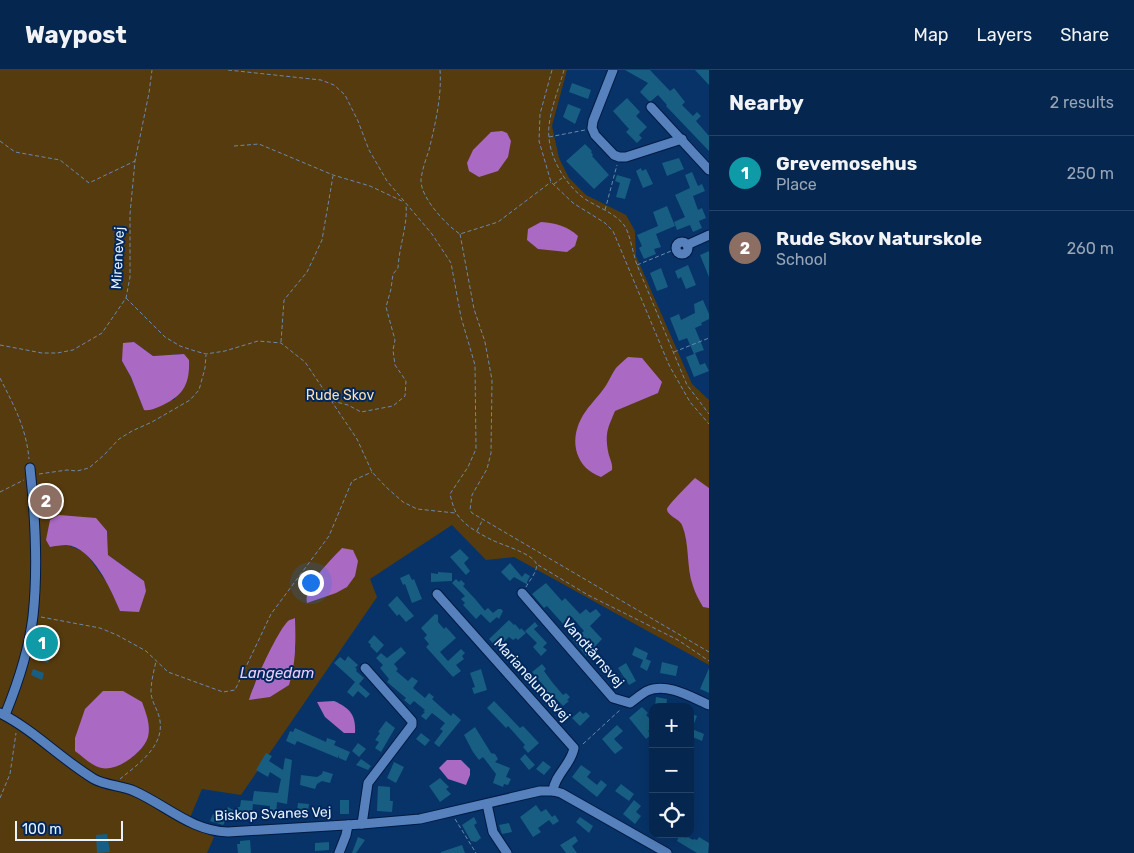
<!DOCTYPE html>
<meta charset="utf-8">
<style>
body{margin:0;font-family:Rubik,sans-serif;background:#133258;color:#f1f3f6}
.controls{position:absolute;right:15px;bottom:15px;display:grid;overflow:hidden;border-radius:10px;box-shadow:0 5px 20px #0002}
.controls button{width:45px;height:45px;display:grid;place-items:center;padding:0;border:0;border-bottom:1px solid #264366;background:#05264e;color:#f1f3f6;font:25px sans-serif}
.scale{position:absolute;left:15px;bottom:12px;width:108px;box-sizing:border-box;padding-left:5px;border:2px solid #e8f2ff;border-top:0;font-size:14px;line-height:18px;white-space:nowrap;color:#e8f2ff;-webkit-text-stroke:4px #00285c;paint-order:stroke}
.you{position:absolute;left:310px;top:512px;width:18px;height:18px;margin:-12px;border:4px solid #fff;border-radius:50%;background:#1a73e8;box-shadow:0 0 0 8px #1a73e833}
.badge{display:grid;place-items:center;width:32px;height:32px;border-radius:50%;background:#eba93a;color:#fff;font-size:16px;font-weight:700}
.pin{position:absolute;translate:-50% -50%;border:2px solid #fff;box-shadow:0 1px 5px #0006}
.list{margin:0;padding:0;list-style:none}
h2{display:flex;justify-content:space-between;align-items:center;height:65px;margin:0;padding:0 20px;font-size:21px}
h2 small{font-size:16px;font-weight:400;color:#97a5b6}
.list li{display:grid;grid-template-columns:32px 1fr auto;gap:15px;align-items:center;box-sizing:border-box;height:75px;padding:0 20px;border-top:1px solid #264366}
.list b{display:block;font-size:19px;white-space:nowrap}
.list p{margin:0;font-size:16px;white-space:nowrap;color:#97a5b6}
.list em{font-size:16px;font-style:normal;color:#97a5b6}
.icon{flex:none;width:28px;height:28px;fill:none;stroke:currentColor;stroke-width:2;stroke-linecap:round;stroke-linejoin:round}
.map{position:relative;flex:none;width:709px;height:783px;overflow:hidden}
header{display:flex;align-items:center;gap:30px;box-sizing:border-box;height:70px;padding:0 25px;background:#05264e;border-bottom:1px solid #264366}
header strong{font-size:24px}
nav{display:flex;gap:28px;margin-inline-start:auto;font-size:18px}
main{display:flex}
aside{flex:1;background:#05264e}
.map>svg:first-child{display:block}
</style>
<header>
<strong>Waypost</strong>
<nav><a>Map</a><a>Layers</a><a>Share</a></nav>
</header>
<main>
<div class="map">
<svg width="709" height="783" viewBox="0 0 709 783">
<rect width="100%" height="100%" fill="#073368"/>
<!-- green -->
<path fill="#563b0e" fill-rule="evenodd" d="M 0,0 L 567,0 L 552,56 L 559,88 L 569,108 L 586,125 L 626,145 L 635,161 L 636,186 L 692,314 L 709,330 L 709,595 L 514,487 L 486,490 L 452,455 L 370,509 L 377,527 L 241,725 L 202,719 L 187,755 L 214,767 L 207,783 L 0,783 ZM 134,272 L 153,286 L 184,284 L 175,329 L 144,340 L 131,307 L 122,291 ZM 107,461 L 108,485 L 144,511 L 120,541 L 110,517 L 85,482 L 67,475 ZM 295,548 L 296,579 L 252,619 L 260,604 Z"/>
<!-- water -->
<g fill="#aa69c3">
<path d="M 502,61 L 507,63 L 511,71 L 508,87 L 498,101 L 479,107 L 469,101 L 467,93 L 473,80 L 491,62 Z"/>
<path d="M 541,152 C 556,153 567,156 578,166 L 575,176 L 567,182 L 538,179 L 527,170 L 528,159 Z"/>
<path d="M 134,272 L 153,286 L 184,284 L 189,290 C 190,313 184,325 163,335 C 156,338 151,341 144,340 L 131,307 L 122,291 L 123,273 Z"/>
<path d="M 628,287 L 642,288 L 662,312 L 658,323 L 615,341 C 608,358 605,362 608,381 C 609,388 613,393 612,400 L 601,407 C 576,398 569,372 581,349 C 586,339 595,330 602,321 C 608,314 611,305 616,298 C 620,294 624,290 628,287 Z"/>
<path d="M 695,408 L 709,418 L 709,538 L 703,537 C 699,530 695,523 693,516 C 686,497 690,474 682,455 C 680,449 667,446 667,439 C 668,435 691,412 695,408 Z"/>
<path d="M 59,445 L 96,448 L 107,461 L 108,485 L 144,511 L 146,521 L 139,542 L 120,541 C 111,520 93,477 66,475 C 61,475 55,476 50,477 L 46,470 L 50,450 Z"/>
<path d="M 342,478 L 353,480 L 358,491 L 355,506 L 347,517 L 336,523 L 307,533 C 303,516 331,490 342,478 Z"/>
<path d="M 295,548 C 296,571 296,593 289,615 L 270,627 L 249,630 C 253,615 277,562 288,551 C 289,550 293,549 295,548 Z"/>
<path d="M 103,621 L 123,621 L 142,632 C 146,643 151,655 148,667 C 143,683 115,704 98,697 C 90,694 82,686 75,681 L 75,668 L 85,639 Z"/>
<path d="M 334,631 C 350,638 356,645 355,663 L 344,663 L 325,647 L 317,632 Z"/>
<path d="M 447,690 L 461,690 L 470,699 L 470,705 L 466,715 L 448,709 L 439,698 Z"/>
</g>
<!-- building -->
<g fill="#175e82">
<path d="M 625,0 L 650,0 L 670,21 L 674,18 L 685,32 L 682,35 L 693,46 L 697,42 L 701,46 L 696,51 L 709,66 L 709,81 L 666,36 L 667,35 L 658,25 L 651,31 L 649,31 L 640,22 L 648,13 Z"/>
<path d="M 695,0 L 709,0 L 709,15 Z"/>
<path d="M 572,13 L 591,20 L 588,29 L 569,22 Z"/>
<path d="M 627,28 L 640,42 L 636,46 L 647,57 L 639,65 L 642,68 L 637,73 L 626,62 L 629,59 L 613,41 Z"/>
<path d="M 568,34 L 581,39 L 575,54 L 563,47 Z"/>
<path d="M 585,74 L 592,81 L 591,82 L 593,85 L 592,86 L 609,105 L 594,119 L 566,91 Z"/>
<path d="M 679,88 L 684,99 L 667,106 L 662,93 Z"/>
<path d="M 641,98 L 642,101 L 646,99 L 653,114 L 643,118 L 636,101 Z"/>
<path d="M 692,102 L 698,116 L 702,114 L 705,121 L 693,126 L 698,140 L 702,138 L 706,148 L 699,151 L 702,158 L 693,162 L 690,155 L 677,160 L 674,152 L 685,147 L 675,125 L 690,118 L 685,105 Z"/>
<path d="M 617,105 L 631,109 L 625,129 L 616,127 L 620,113 L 615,111 Z"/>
<path d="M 667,136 L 675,156 L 656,164 L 661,177 L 654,179 L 656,184 L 644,189 L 639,178 L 642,176 L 637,165 L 658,156 L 653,142 Z"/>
<path d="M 709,181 L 709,207 L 700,185 Z"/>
<path d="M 688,195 L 696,215 L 686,219 L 681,207 L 678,209 L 675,201 Z"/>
<path d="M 661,198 L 668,217 L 657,221 L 650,203 Z"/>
<path d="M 703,230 L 709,244 L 709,249 L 701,253 L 702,255 L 695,258 L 704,280 L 695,283 L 700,295 L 705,293 L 709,301 L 694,307 L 686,287 L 694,284 L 687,268 L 679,271 L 670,248 L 679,244 L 681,250 L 695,243 L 694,234 Z"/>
<path d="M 39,426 L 50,426 L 50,430 L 62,429 L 62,435 L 40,436 Z"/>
<path d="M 460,479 L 469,488 L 464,493 L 470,501 L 466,505 L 450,487 Z"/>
<path d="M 510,493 L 522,507 L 525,503 L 530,506 L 527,512 L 528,515 L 514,507 L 510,511 L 501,502 Z"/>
<path d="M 438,502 L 452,503 L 452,511 L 431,512 L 431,503 L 438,504 Z"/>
<path d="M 409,504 L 412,510 L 414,509 L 422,529 L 412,533 L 405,514 L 403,515 L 400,508 Z"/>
<path d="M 456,509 L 459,512 L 461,510 L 465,514 L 463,516 L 476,530 L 485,541 L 482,543 L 488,538 L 493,543 L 498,539 L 501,539 L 503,541 L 499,549 L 497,547 L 490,553 L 481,544 L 476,549 L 463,535 L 465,533 L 461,529 L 465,526 L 452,513 Z"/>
<path d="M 546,513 L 562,531 L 565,528 L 580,544 L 586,539 L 590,543 L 596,539 L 601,545 L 590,556 L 602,569 L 586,586 L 573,570 L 584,561 L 572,547 L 564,555 L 547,536 L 544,538 L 532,524 Z"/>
<path d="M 397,526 L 414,546 L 406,552 L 399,544 L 397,546 L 388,535 Z"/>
<path d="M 435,544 L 438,545 L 438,552 L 444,559 L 446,557 L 456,568 L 440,582 L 448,591 L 461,579 L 465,583 L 462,586 L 464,589 L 456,595 L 461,601 L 453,607 L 426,577 L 429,574 L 424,568 L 427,565 L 421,558 Z"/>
<path d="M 509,550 L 514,555 L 515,554 L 520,560 L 521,558 L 526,563 L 518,570 L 516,568 L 513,570 L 509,567 L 497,578 L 489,569 Z"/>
<path d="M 535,552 L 538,556 L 534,559 L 547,573 L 543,577 L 547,580 L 541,586 L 533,577 L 537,573 L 525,561 Z"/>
<path d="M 374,565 L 384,575 L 377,583 L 370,576 L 371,575 L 368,572 Z"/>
<path d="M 39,567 L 48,570 L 43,585 L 50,588 L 48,593 L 33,588 Z"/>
<path d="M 401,577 L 406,583 L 394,594 L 398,599 L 396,601 L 408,611 L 412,607 L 418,611 L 413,618 L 425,628 L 429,623 L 434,627 L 432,629 L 451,646 L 453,643 L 461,650 L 439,677 L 434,673 L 443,661 L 440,659 L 445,653 L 432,643 L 426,650 L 421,646 L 425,642 L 423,641 L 425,640 L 414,631 L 410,635 L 404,630 L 406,628 L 387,612 L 389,609 L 380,598 L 383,595 L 376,588 L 381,583 L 387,588 Z"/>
<path d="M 635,577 L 648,583 L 646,589 L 651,591 L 647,601 L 640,597 L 643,590 L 632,585 Z"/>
<path d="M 348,586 L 358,595 L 355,598 L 357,599 L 356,601 L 364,608 L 359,614 L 370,624 L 366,628 L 358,621 L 353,627 L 347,622 L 355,612 L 334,593 L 340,587 L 345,591 Z"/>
<path d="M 662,592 L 678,596 L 676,606 L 660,603 Z"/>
<path d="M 626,593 L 636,611 L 629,615 L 618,598 Z"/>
<path d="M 542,594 L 546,599 L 544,601 L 552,612 L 563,625 L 566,623 L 570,627 L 567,630 L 569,631 L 563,636 L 551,623 L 544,630 L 538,623 L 544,616 L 532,602 Z"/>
<path d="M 709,598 L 709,623 L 700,619 Z"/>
<path d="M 33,599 L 44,603 L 42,610 L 31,605 Z"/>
<path d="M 481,599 L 487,620 L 474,624 L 472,618 L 475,617 L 470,603 Z"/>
<path d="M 656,627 L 667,629 L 666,637 L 655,637 Z"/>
<path d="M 494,631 L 520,658 L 523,656 L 539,673 L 528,683 L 523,677 L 525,675 L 508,656 L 506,658 L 487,638 Z"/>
<path d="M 642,637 L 648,643 L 646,645 L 653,652 L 653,657 L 648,661 L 651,665 L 646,669 L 629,648 Z"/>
<path d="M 580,641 L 583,644 L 586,642 L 590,646 L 580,656 L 572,648 Z"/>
<path d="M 690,643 L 697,646 L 692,659 L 704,664 L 702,671 L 690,666 Z"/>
<path d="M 386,651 L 395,658 L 381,682 L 375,678 L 379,672 L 375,670 L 380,663 L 378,662 Z"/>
<path d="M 617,655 L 623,661 L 614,669 L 623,678 L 615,684 L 602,669 Z"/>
<path d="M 475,657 L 491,683 L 495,684 L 498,689 L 495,692 L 510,698 L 506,707 L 511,709 L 508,715 L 504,714 L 503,717 L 493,713 L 496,704 L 483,687 L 479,690 L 473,682 L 464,665 Z"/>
<path d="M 295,658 L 326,672 L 327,668 L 336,671 L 334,675 L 350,682 L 346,691 L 339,688 L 339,685 L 338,688 L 297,671 L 295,675 L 286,671 L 290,661 L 293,662 Z"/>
<path d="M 421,663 L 430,670 L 425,676 L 416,669 Z"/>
<path d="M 358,673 L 366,679 L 359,687 L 352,681 Z"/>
<path d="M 266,683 L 272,686 L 269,691 L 283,700 L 285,688 L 292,690 L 287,734 L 277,732 L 276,747 L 269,746 L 270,736 L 252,734 L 254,721 L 278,723 L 281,709 L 270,702 L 268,707 L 256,700 Z"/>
<path d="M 525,684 L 535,695 L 529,700 L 520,689 Z"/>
<path d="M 361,689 L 371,696 L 368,700 L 356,695 Z"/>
<path d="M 543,691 L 551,697 L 544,705 L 536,699 Z"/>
<path d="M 394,692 L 404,697 L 396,713 L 387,708 Z"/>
<path d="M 581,695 L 591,702 L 587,707 L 597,715 L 601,710 L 607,715 L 597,727 L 572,707 Z"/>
<path d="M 323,701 L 333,704 L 330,713 L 322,711 L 317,714 L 315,719 L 300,715 L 301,705 L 317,707 L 322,704 Z"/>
<path d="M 440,708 L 449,717 L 446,719 L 451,724 L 440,732 L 429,716 Z"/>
<path d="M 621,714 L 634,724 L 629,731 L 615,721 Z"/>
<path d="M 378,716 L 390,717 L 390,731 L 393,731 L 392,742 L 377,741 Z"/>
<path d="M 241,730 L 253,731 L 252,750 L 226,750 L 223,755 L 210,751 L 213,744 L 223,747 L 228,737 L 237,742 L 238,737 L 240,737 Z"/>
<rect x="340" y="730" width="9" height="14"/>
<path d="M 634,730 L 641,736 L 636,742 L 641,746 L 635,754 L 623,744 Z"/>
<path d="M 298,733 L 309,734 L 308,742 L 297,741 Z"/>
<path d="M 536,735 L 541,742 L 546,739 L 552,747 L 555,745 L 559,751 L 553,755 L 549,750 L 538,758 L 541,762 L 533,767 L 520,747 Z"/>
<path d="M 474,747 L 477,753 L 474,755 L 481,768 L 476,772 L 471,771 L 462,755 Z"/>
<path d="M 580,747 L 593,756 L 589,763 L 576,752 Z"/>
<path d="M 509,753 L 512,762 L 502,764 L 499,755 Z"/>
<path d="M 107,764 L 110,782 L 97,783 L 96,765 Z"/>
<path d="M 680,764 L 683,764 L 693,770 L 694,769 L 697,770 L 699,767 L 709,773 L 708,783 L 697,783 L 677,771 Z"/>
<path d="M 575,766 L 578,771 L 572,776 L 577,783 L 566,783 L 560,775 Z"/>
<path d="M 358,767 L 365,770 L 356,783 L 352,783 Z"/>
<path d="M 250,770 L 251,783 L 238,783 L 237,774 L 240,774 L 240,771 Z"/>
<path d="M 329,772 L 329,780 L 315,781 L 315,773 Z"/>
<path d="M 462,775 L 465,783 L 441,783 L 441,782 Z"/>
</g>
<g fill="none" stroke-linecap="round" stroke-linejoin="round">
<defs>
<g id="minor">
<path d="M 613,0 L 593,51 L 592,58 L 595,65 L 614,85 L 619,87 L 626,87 L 682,69"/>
<path d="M 651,37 L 709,100"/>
<circle cx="682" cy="178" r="6"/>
<path d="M 687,175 L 709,165"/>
<path d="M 522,523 L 613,628 L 630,633 C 636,629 641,624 647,621 C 667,612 691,627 709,635"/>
<path d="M 437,524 L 574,678 C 571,695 555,704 553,721"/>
<path d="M 0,643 C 34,660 61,689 94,709 C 104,715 122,716 134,721 C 166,735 191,761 228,762 L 362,754 L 420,749 L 540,721 L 553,721 L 561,723 L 667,783"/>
<path d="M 5,645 C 18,613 29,581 33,546 C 38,500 35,444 30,398"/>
<path d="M 487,734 L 493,762 L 507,783"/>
<path d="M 362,754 L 368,713 L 412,655 L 412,651 L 365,598"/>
<path d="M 339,783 L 346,765 L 348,755"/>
</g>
</defs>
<!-- minor casing -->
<use href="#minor" stroke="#001a41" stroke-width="11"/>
<!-- path -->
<g stroke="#6c88ac" stroke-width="1" stroke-dasharray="4 2.5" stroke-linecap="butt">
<path d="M 228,0 L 321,10 L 334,15 L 345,25 L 358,51 L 369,80 L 387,111 L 432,164 L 451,193 L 461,247 L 475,295 L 476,379 L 468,397 L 450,424 C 452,432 454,442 460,448 C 467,457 482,465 492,470 C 502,475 531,483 536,493 C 539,500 529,511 526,517"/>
<path d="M 440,0 C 442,26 435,55 429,80 C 426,89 422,100 421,110 C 420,127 447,156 460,164 L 498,152 L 551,112"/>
<path d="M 552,0 L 540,44 L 539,71 L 551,112 L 573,133 L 605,153 L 613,161 L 669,295 L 690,332 L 709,354"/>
<path d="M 564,0 C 559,18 551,37 549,56 C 546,83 564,114 585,129 C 597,137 615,143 624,155 C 630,163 633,184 637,195 L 687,315 L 709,344"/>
<path d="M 549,67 L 585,60"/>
<path d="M 0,71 L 15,82 L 60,90 L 89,113 L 135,91"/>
<path d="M 234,76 L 259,74 L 333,105 L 370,116 L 404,132"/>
<path d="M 554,114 L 562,108"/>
<path d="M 605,140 L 617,95"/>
<path d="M 460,164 L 474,239 L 485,272 L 492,310 L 491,383 L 487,399 L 472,425 L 470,440 L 472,443 L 709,582"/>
<path d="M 637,195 L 676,179"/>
<path d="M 126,228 L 165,267 L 180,276 L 195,281 L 206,284 L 225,281 L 258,271 L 281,273 L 305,292 L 357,369 L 372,402 L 386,417 L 403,432 L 417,439 L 455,443"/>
<path d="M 281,272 L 284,230 L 307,202 L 322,170 L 333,106"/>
<path d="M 0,275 L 42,283 L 57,283 L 73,280 L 102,263 L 126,228 L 130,207 L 130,144 L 135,91 L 149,23 L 152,0"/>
<path d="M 674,282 L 709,268"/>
<path d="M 0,308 C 14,336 26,357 29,389"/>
<path d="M 332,331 L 348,335 L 361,342 L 393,336 L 405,326 L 406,311 L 395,295 L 393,280 L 395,270 L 386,237 L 391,219 L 393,204 L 398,198 C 399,177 408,154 406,135"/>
<path d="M 39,404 L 67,400 L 77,401 L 89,398 L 104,385 L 119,369 L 132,361 L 152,352 L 190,330 L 199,320 L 205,298 L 206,285"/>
<path d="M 0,422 L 24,410"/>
<path d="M 477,461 L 482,451"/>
<path d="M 538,495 L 588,525 L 678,570 L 709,591"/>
<path d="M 41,547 L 100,558 L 117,565 L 146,581 L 168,602 L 223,622 L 235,620 L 271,544 L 329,466 L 352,411 L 372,402"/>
<path d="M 583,674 L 620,640"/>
<path d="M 120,709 C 137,695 164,677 160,651 C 159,641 151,632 151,622 C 151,611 154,601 156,591"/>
<path d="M 0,728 L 10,704 L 16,663"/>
<path d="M 455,749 L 476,783"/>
</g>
<!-- minor -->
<use href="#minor" stroke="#5681bc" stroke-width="9"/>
</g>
<g text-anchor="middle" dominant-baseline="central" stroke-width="4" stroke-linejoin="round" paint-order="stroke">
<!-- street labels -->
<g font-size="14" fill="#e8f2ff" stroke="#00285c">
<text transform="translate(118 188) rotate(-87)">Mirenevej</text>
<text transform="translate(593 583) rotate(49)">Vandtårnsvej</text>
<text transform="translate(532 610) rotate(48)">Marianelundsvej</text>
<text transform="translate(273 744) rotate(-2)">Biskop Svanes Vej</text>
</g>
<!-- park labels -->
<g font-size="14" fill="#feddae" stroke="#00285c">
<text x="340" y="325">Rude Skov</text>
</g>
<!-- water labels -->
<g font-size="15" font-style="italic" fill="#edccfa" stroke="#00285c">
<text x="277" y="603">Langedam</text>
</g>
</g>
</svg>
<div class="controls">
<button>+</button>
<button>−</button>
<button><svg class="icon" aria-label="locate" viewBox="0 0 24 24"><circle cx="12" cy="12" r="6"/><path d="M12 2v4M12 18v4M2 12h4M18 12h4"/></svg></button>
</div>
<div class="scale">100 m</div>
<div class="you"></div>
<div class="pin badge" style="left:42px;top:573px;background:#0f9aa8">1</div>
<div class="pin badge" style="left:46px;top:431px;background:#8d6e63">2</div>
</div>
<aside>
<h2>Nearby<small>2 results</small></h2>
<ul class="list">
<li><span class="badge" style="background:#0f9aa8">1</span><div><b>Grevemosehus</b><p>Place</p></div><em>250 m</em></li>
<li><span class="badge" style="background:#8d6e63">2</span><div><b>Rude Skov Naturskole</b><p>School</p></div><em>260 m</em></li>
</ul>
</aside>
</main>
